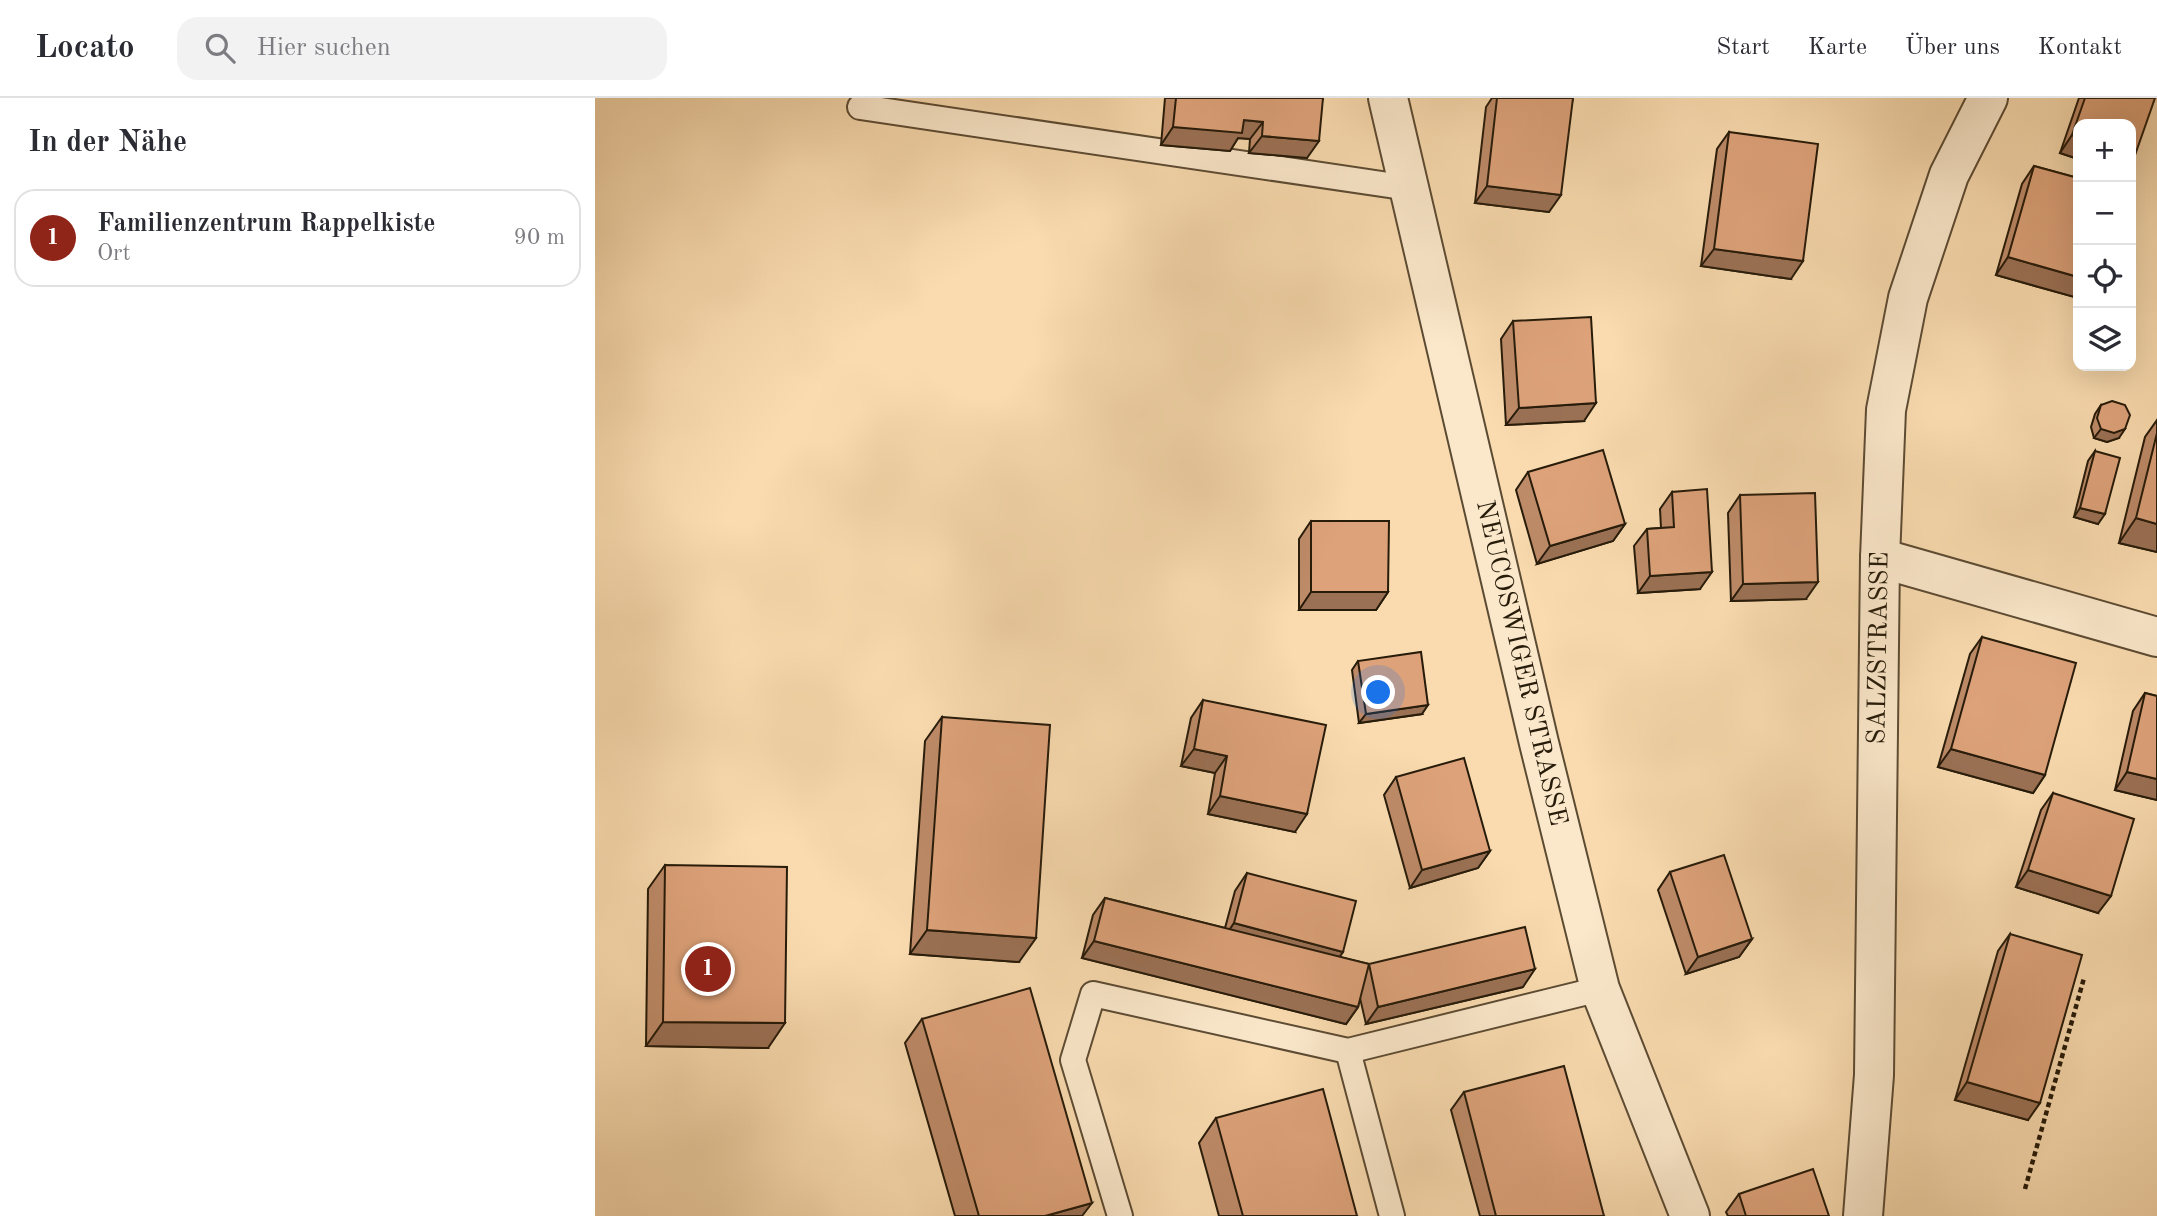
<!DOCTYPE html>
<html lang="de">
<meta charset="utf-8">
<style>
body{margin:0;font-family:"Old Standard TT",serif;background:#f2f2f3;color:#2b2b33}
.controls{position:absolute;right:21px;top:21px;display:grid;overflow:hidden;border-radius:14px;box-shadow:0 7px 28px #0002}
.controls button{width:63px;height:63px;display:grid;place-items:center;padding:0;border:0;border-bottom:2px solid #e1e1e2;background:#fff;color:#2b2b33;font:35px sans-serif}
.you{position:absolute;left:784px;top:595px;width:24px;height:24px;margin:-18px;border:5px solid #fff;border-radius:50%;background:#1a73e8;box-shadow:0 0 0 10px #1a73e833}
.badge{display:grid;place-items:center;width:46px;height:46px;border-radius:50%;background:#8f2418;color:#fff;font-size:23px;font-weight:700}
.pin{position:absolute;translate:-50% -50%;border:4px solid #fff;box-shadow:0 2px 7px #0006}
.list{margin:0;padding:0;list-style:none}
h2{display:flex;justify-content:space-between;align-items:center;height:91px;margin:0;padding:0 28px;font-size:30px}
h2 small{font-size:23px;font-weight:400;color:#7c7c81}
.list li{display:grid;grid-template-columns:46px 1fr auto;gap:21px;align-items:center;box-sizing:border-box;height:98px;margin:0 14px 14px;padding:0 14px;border:2px solid #e1e1e2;border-radius:21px}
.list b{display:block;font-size:26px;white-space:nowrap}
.list p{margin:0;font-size:23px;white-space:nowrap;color:#7c7c81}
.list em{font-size:23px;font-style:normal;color:#7c7c81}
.icon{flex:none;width:38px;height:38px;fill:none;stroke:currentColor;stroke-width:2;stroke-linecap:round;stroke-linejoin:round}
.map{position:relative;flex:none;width:1562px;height:1118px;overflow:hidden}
header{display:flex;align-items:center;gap:42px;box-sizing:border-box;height:98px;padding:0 35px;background:#fff;border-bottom:2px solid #e1e1e2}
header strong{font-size:33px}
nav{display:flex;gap:38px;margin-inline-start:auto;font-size:24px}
.search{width:490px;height:63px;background:#f2f2f3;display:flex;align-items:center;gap:18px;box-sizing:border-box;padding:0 24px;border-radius:21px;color:#7c7c81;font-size:26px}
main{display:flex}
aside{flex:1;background:#fff}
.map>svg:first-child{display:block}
</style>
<header>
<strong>Locato</strong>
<div class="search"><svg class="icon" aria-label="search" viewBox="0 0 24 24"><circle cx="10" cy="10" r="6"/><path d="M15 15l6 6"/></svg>Hier suchen</div>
<nav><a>Start</a><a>Karte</a><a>Über uns</a><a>Kontakt</a></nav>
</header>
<main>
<aside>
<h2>In der Nähe<small></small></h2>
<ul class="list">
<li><span class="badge">1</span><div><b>Familienzentrum Rappelkiste</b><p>Ort</p></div><em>90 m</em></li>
</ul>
</aside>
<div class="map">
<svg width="1562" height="1118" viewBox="0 0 1562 1118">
<rect width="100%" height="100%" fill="#f9dbaf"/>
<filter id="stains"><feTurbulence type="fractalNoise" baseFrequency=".00286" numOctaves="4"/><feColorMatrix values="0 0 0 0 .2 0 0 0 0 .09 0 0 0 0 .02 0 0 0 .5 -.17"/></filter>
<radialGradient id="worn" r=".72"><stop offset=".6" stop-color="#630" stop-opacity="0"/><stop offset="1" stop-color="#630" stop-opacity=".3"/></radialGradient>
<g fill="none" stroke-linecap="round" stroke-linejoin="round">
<defs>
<g id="lane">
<path d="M 265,9 L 814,90"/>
<path d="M 753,953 L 797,1118"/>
<path d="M 525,1118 L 478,962 L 498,896 L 753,953 L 1005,891"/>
</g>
<g id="street">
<path d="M 793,0 L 944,645 L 1005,891 L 1095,1118"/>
<path d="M 1285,460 L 1562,539"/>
<path d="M 1268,1118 L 1279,977 L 1285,460 L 1291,312 L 1313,200 L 1354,77 L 1393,0"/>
</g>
</defs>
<!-- lane casing -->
<use href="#lane" stroke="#5c4b33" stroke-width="28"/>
<!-- street casing -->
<use href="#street" stroke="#5c4b33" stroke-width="42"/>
<!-- path -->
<path stroke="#271b0a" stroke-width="4.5" stroke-dasharray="5 3.5" stroke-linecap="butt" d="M 1430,1091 L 1489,880"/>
<!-- lane -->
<use href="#lane" stroke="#fbe8cb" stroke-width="24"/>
<!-- street -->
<use href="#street" stroke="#fbe8cb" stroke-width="38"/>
</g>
<!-- wall -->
<g fill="#be8b69" stroke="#271b0a" stroke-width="2">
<path d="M 570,0 L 728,0 L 712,60 L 654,55 L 655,41 L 643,40 L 635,53 L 566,47 Z"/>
<path d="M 897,0 L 978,0 L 954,114 L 880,105 L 891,9 Z"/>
<path d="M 1484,0 L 1560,0 L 1483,61 L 1465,55 Z"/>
<path d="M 1134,34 L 1196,181 L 1106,168 L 1122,51 Z"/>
<path d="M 1439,68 L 1483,80 L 1483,200 L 1401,177 L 1427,86 Z"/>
<path d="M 918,223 L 989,323 L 911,327 L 906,241 Z"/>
<path d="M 1506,307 L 1524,340 L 1512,344 L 1499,340 L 1496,329 L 1500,316 Z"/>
<path d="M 1562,322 L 1562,454 L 1524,445 L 1550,339 Z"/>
<path d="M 1500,353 L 1503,426 L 1479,419 L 1493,363 Z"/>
<path d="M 933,374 L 1030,426 L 1018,443 L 942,466 L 921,392 Z"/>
<path d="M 1077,394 L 1105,491 L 1043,495 L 1039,448 L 1052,431 L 1066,430 L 1065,411 Z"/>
<path d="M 1145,397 L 1211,501 L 1136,503 L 1133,415 Z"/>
<path d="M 716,423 L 793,494 L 781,512 L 704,512 L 704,441 Z"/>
<path d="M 1387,539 L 1450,677 L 1438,695 L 1343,669 L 1375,556 Z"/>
<path d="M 763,563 L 827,616 L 764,625 L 757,572 Z"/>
<path d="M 1550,595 L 1562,598 L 1562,702 L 1520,692 L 1538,613 Z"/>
<path d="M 608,602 L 700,734 L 613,716 L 620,675 L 586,668 L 596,620 Z"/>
<path d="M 347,619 L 424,864 L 315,856 L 330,643 Z"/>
<path d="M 801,679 L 895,753 L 883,770 L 815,790 L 789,697 Z"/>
<path d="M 1458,695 L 1503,815 L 1421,789 L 1446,712 Z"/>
<path d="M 70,767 L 173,950 L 51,948 L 53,791 Z"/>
<path d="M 1075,774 L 1157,841 L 1144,859 L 1091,876 L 1063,792 Z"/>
<path d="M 652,775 L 744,859 L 774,866 L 928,889 L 771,926 L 765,900 L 763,909 L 751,926 L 487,860 L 498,817 L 510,800 L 630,830 L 640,793 Z"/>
<path d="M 1415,836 L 1433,1022 L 1360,1002 L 1403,853 Z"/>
<path d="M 327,921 L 487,1118 L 360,1118 L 310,945 Z"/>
<path d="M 869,994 L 1009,1118 L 885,1118 L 856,1012 Z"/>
<path d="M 621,1020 L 762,1118 L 624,1118 L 604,1045 Z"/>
<path d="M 1144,1096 L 1234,1118 L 1133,1118 L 1131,1114 Z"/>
</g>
<!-- shaded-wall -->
<g fill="#9b7155" stroke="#271b0a" stroke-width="2">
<path d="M 649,22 L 668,24 L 655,41 L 643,40 L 635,53 L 566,47 L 578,29 Z"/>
<path d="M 1477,37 L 1483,39 L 1483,61 L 1465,55 Z"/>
<path d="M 667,38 L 724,43 L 712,60 L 654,55 Z"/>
<path d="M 892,88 L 966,97 L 954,114 L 880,105 Z"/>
<path d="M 1119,151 L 1208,163 L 1196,181 L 1106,168 Z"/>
<path d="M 1413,159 L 1483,179 L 1483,200 L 1401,177 Z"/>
<path d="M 1001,305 L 989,323 L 911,327 L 924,310 Z"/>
<path d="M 1506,331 L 1530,331 L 1524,340 L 1512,344 L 1499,340 Z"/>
<path d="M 1485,410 L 1510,416 L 1503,426 L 1479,419 Z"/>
<path d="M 1541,420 L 1562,426 L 1562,454 L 1524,445 Z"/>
<path d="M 1030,426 L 1018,443 L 942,466 L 955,448 Z"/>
<path d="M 1117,474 L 1105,491 L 1043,495 L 1055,478 Z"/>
<path d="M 1223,484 L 1211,501 L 1136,503 L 1148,486 Z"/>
<path d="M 716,494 L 793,494 L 781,512 L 704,512 Z"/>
<path d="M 833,607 L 827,616 L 764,625 L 771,616 Z"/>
<path d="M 599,651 L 632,658 L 620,675 L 586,668 Z"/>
<path d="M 1356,651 L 1450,677 L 1438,695 L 1343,669 Z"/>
<path d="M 1532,674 L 1562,681 L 1562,702 L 1520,692 Z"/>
<path d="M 625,698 L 712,716 L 700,734 L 613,716 Z"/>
<path d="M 895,753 L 883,770 L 815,790 L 827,772 Z"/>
<path d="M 1433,772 L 1516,798 L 1503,815 L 1421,789 Z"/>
<path d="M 639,825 L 748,854 L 736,871 L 627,843 Z"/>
<path d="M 332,832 L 441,840 L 424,864 L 315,856 Z"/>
<path d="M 1157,841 L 1144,859 L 1091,876 L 1103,859 Z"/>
<path d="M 499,843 L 763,909 L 751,926 L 487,860 Z"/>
<path d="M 940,871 L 928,889 L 771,926 L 783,909 Z"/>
<path d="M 68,924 L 190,925 L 173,950 L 51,948 Z"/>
<path d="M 1372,984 L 1445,1005 L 1433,1022 L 1360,1002 Z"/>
<path d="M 497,1105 L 487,1118 L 450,1118 Z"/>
</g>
<!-- building -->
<g fill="#dda27a" stroke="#271b0a" stroke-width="2">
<path d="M 581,0 L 728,0 L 724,43 L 667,38 L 668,24 L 649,22 L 647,35 L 578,29 Z"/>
<path d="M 902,0 L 978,0 L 966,97 L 892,88 Z"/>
<path d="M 1490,0 L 1560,0 L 1539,60 L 1536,59 L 1536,26 L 1483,26 L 1483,39 L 1477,37 Z"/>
<path d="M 1134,34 L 1223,46 L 1208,163 L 1119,151 Z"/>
<path d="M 1439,68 L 1483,80 L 1483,179 L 1413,159 Z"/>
<path d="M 996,219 L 1001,305 L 924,310 L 918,223 Z"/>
<path d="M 1517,303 L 1530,307 L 1535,317 L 1530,331 L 1519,335 L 1506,331 L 1502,320 L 1506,307 Z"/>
<path d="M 1562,335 L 1562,426 L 1541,420 Z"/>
<path d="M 1008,352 L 1030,426 L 955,448 L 933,374 Z"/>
<path d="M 1500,353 L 1525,360 L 1510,416 L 1485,410 Z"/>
<path d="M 1112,391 L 1117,474 L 1055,478 L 1052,431 L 1079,429 L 1077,394 Z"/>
<path d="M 1220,395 L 1223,484 L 1148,486 L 1145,397 Z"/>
<path d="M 716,423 L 794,423 L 793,494 L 716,494 Z"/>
<path d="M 1387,539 L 1481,565 L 1450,677 L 1356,651 Z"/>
<path d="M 826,554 L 833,607 L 771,616 L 763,563 Z"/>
<path d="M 1550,595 L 1562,598 L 1562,681 L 1532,674 Z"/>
<path d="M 608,602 L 731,627 L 712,716 L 625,698 L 632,658 L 599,651 Z"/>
<path d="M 347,619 L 455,627 L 441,840 L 332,832 Z"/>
<path d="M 869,660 L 895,753 L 827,772 L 801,679 Z"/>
<path d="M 1458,695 L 1539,721 L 1516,798 L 1433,772 Z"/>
<path d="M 1129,757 L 1157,841 L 1103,859 L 1075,774 Z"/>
<path d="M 70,767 L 192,769 L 190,925 L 68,924 Z"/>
<path d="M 652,775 L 761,803 L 748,854 L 639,825 Z"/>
<path d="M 510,800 L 774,866 L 763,909 L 499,843 Z"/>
<path d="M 930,829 L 940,871 L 783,909 L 774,866 Z"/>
<path d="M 1415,836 L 1487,857 L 1445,1005 L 1372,984 Z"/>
<path d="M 435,890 L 497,1105 L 450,1118 L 384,1118 L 327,921 Z"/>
<path d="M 969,968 L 1009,1118 L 901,1118 L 869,994 Z"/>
<path d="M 728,991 L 762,1118 L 648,1118 L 621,1020 Z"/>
<path d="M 1218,1071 L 1234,1118 L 1151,1118 L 1144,1096 Z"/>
</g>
<g text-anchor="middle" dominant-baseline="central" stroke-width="5" stroke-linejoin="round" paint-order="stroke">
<!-- street labels -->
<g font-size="26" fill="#271b0a" stroke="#fbe8cb">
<text transform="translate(1284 550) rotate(-89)">SALZSTRASSE</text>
<text transform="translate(926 565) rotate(77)">NEUCOSWIGER STRASSE</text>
</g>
</g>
<rect width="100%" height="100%" filter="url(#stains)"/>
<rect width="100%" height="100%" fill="url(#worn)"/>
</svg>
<div class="controls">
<button>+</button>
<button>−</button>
<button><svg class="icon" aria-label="locate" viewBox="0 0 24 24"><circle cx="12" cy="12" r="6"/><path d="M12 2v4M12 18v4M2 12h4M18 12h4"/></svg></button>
<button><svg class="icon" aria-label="layers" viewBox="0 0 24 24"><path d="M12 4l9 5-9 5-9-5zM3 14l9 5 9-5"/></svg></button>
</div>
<div class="you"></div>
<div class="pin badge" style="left:113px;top:871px">1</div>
</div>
</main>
